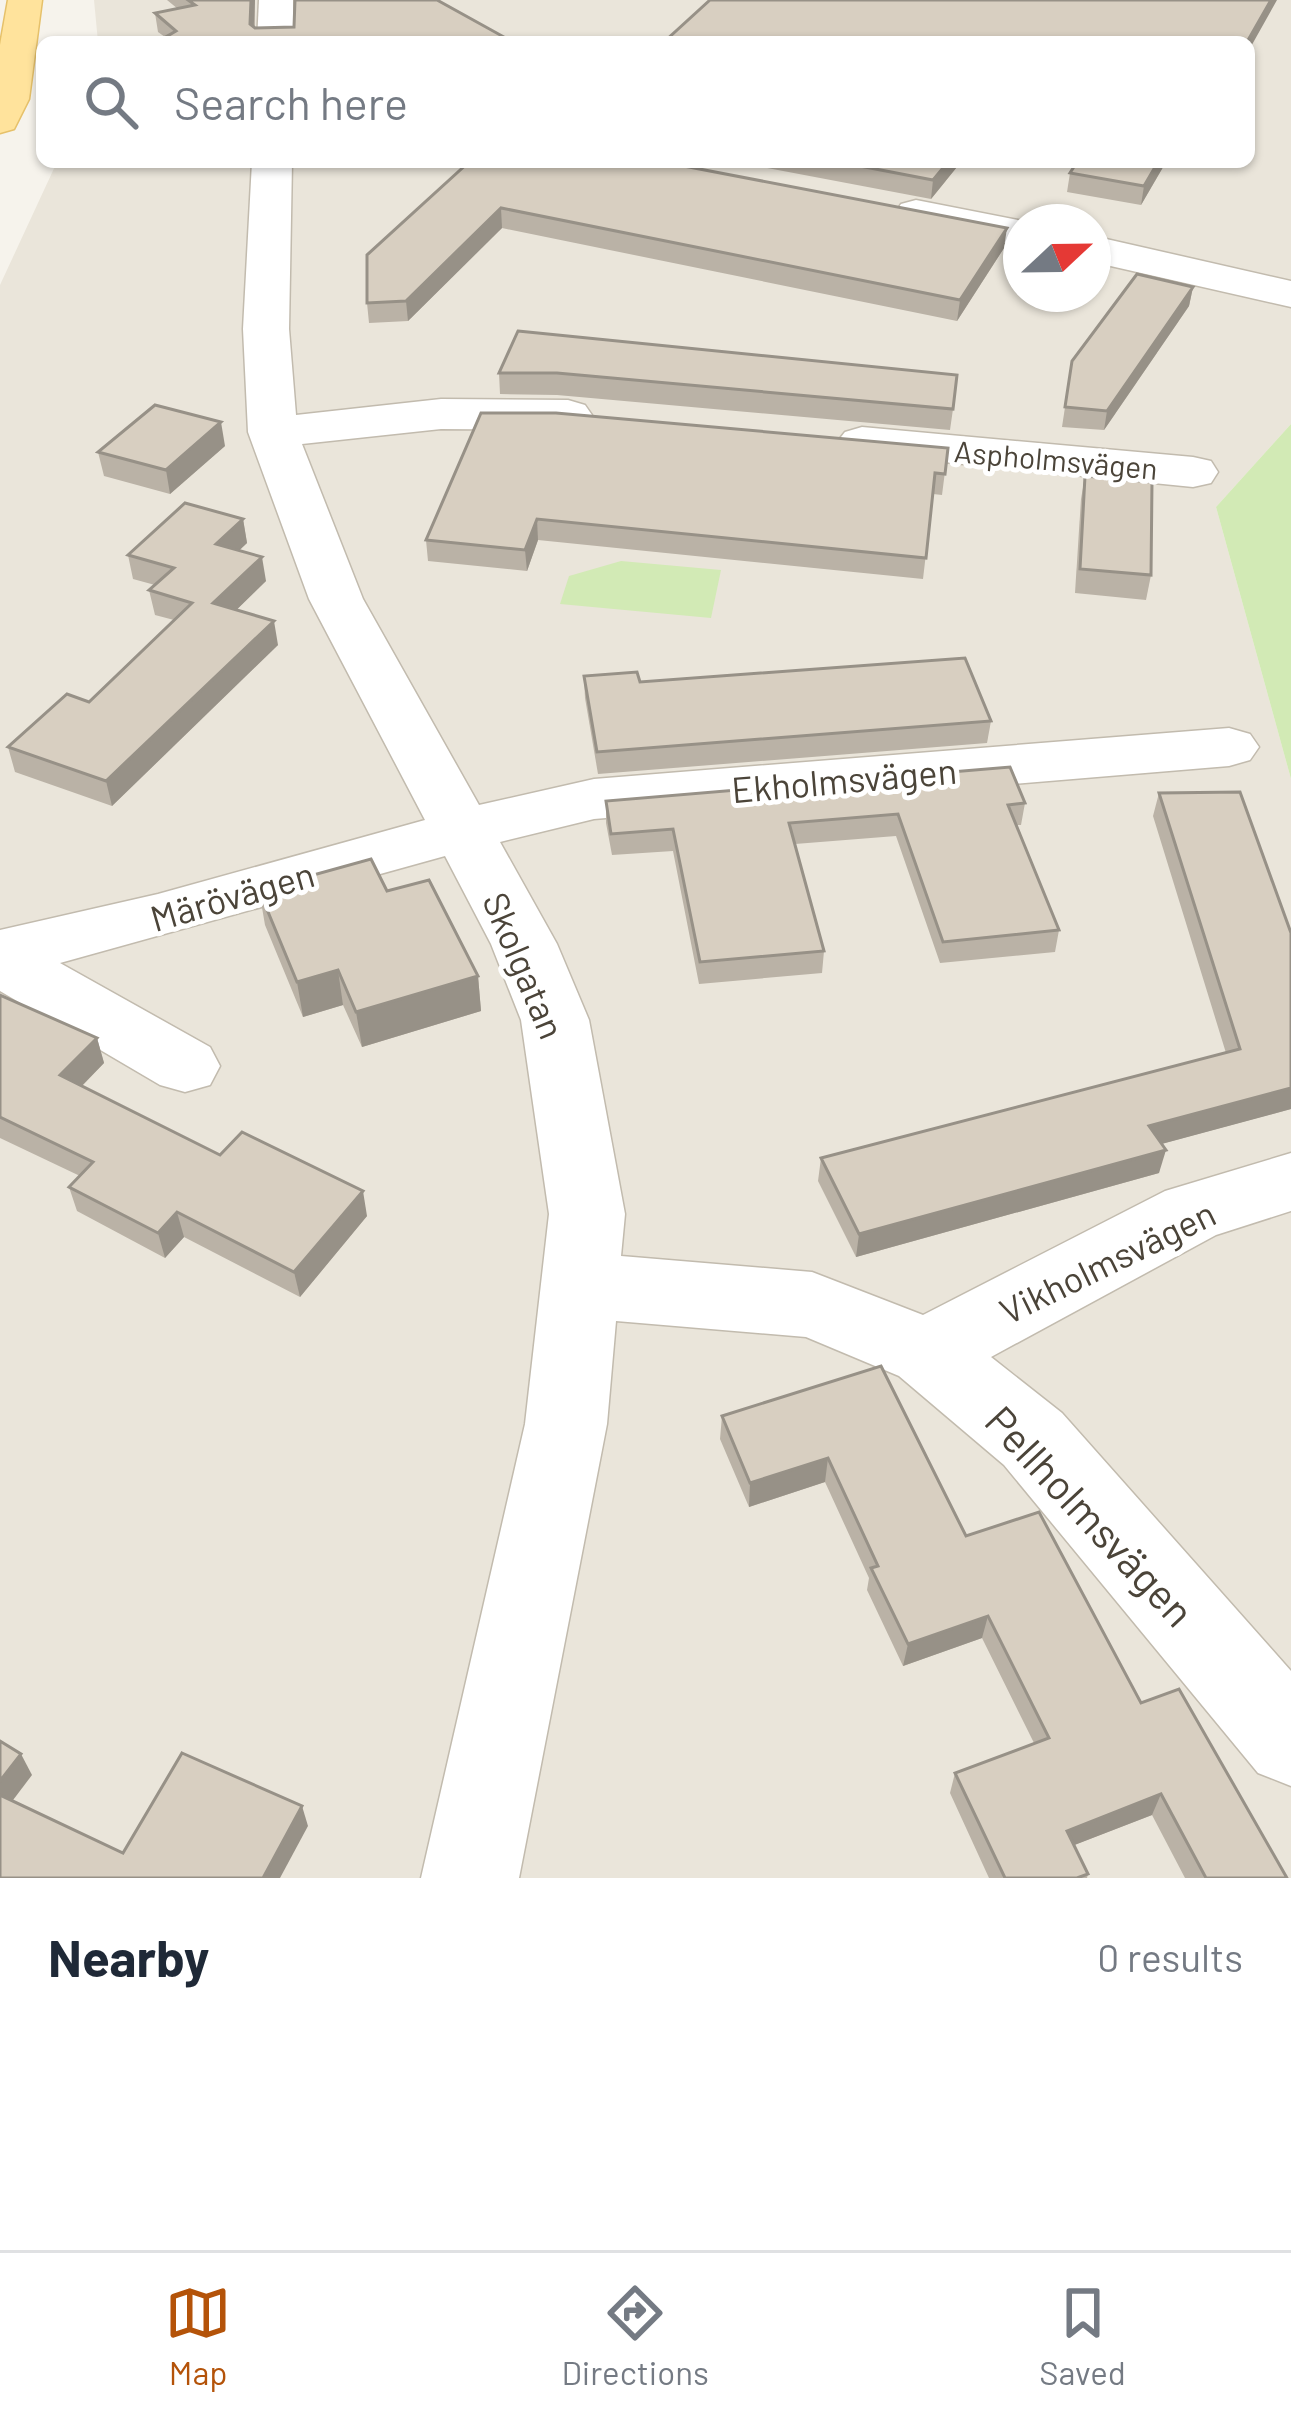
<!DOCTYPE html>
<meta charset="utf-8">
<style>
body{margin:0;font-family:Barlow,sans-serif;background:#f2f2f3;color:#1f2937}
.compass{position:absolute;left:1003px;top:204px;width:108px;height:108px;border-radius:50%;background:#fff;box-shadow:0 3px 9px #0004;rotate:68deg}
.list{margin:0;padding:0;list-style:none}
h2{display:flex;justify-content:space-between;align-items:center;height:156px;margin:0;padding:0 48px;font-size:51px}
h2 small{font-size:39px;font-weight:400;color:#747a83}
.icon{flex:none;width:66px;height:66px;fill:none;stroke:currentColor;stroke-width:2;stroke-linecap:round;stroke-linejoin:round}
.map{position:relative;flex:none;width:1291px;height:1878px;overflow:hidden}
.search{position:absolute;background:#fff;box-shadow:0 3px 9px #0004;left:36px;right:36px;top:36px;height:132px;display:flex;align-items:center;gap:30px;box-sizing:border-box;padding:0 42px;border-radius:18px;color:#747a83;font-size:45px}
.sheet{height:372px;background:#fff}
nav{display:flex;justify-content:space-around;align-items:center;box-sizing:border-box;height:168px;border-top:3px solid #e0e1e3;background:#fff;font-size:33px;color:#747a83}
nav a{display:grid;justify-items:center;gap:6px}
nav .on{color:#b45309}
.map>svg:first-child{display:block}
</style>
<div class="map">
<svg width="1291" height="1878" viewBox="0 0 1291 1878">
<rect width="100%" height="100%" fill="#f6f3ec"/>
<!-- residential -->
<path fill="#eae5da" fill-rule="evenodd" d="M 94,0 L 1291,0 L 1291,424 L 1216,507 L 1291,779 L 1291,1878 L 0,1878 L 0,285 L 57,162 L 1249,162 L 1249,42 L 98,42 ZM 1021,222 L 1093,222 L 1093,294 L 1021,294 Z"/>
<!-- green -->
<g fill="#d2eab5">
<path d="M 1291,424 L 1291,779 L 1216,507 Z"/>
<path d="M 621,561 L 721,570 L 711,618 L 560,604 L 569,576 Z"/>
</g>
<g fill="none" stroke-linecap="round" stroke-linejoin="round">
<defs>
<g id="minor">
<path d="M 259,0 L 293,0 L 293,42 L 257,42 Z"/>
<path d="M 252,162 L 292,162 L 289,329 L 296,415 L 441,399 L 568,400 L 585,405 L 592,415 L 585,425 L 568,430 L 441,429 L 302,444 L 363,599 L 479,805 L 594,779 L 1229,728 L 1250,734 L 1259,747 L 1250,760 L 1229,766 L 594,819 L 500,842 L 557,944 L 589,1020 L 625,1214 L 621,1256 L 812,1272 L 923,1315 L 1165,1191 L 1291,1153 L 1291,1211 L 1216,1235 L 991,1357 L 1062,1413 L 1291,1671 L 1291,1786 L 1258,1773 L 1004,1465 L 899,1376 L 806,1337 L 616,1321 L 607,1424 L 519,1878 L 421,1878 L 525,1424 L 549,1214 L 521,1020 L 491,944 L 445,856 L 60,963 L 210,1047 L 220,1066 L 210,1085 L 185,1092 L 160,1085 L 0,991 L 0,930 L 158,894 L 425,820 L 309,599 L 248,432 L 243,329 Z"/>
<path d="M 916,200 L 1028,222 L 1021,222 L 1021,246 L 901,222 L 895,213 L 901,204 Z"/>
<path d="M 1093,236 L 1291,281 L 1291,307 L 1093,262 Z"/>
<path d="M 862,427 L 1193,457 L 1211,461 L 1218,472 L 1211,483 L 1193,487 L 845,452 L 837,442 L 845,432 Z"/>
</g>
<path id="major" d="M 8,0 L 42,0 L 29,99 L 14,129 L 0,133 L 0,45 Z"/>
</defs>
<!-- minor casing -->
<use href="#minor" stroke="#c2bbae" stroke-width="3"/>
<!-- major casing -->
<use href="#major" stroke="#e6c16a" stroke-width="3"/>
<!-- minor -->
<use href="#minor" fill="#fff" fill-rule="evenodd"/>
<!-- major -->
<use href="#major" fill="#ffe39c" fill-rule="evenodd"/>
</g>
<!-- wall -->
<g fill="#bab2a6">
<path d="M 167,0 L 255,0 L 255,28 L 513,42 L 165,37 L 158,32 L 155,13 L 178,9 Z"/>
<path d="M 469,162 L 1004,248 L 957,321 L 502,228 L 408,321 L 369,323 L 367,303 Z"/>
<path d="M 736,162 L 961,162 L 931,199 Z"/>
<path d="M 1166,162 L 1141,205 L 1067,192 L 1070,173 Z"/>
<path d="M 1193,287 L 1189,306 L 1104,430 L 1062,427 L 1072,361 Z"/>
<path d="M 518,331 L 953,409 L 950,430 L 557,395 L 500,394 L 499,373 Z"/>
<path d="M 481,413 L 948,448 L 942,495 L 933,494 L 923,579 L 538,540 L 527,571 L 428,561 L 426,540 Z"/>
<path d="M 225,446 L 170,494 L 104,476 L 98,452 Z"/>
<path d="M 1085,476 L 1151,575 L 1146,600 L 1075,593 L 1081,499 Z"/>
<path d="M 243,519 L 247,543 L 239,550 L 266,581 L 236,610 L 278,645 L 112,806 L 15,772 L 8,747 L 89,702 L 174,620 L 155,615 L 149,590 L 155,585 L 133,579 L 128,555 Z"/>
<path d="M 584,676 L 640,682 L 991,721 L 987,743 L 598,774 L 585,698 Z"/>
<path d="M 1159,793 L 1291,933 L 1291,1109 L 1161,1144 L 1159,1173 L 856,1257 L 818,1181 L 821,1158 L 1226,1053 L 1153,816 Z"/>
<path d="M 606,801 L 1025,803 L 1021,825 L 1017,825 L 1059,930 L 1055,952 L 940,963 L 896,836 L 795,844 L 824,951 L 822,973 L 699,984 L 673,851 L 612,855 L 606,823 Z"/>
<path d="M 259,890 L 387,891 L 478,976 L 481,1011 L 362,1047 L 343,1005 L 303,1017 L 265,925 Z"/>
<path d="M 0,995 L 97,1038 L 104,1063 L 82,1086 L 220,1155 L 367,1216 L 300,1297 L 184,1237 L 165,1258 L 77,1211 L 69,1187 L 80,1176 L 0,1138 Z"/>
<path d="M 881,1366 L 966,1536 L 1141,1703 L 1287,1878 L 1185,1878 L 1152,1815 L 1074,1845 L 1088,1874 L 1087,1878 L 989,1878 L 950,1793 L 955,1773 L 1034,1743 L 982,1638 L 903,1666 L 867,1590 L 869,1578 L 825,1482 L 749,1507 L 720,1439 L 722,1416 Z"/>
</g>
<!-- shaded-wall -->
<g fill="#979187">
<path d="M 251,0 L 255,0 L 253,42 L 250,24 Z"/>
<path d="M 1271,0 L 1277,0 L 1249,50 L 1249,42 L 1247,42 Z"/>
<path d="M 948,162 L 961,162 L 931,199 L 933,180 Z"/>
<path d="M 1158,162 L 1166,162 L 1141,205 L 1144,186 Z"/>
<path d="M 501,208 L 502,228 L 408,321 L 406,301 Z"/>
<path d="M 1007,228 L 1004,248 L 957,321 L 960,300 Z"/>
<path d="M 1193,287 L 1189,306 L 1104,430 L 1107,411 Z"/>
<path d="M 221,422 L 225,446 L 170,494 L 166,470 Z"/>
<path d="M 243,519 L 247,543 L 221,568 L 216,544 Z"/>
<path d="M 537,519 L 538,540 L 527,571 L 525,550 Z"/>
<path d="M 262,557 L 266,581 L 218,628 L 213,603 Z"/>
<path d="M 274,621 L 278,645 L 112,806 L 106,781 Z"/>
<path d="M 338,970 L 343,1005 L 303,1017 L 297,982 Z"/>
<path d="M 478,976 L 481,1011 L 362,1047 L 356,1012 Z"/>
<path d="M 97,1038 L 104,1063 L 68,1100 L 60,1075 Z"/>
<path d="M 1291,1088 L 1291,1109 L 1143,1149 L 1149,1126 Z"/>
<path d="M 1166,1150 L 1159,1173 L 856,1257 L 859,1234 Z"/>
<path d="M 363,1191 L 367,1216 L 300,1297 L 294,1272 Z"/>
<path d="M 177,1212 L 184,1237 L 165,1258 L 158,1233 Z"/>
<path d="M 828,1458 L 825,1482 L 749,1507 L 750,1483 Z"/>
<path d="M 988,1616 L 982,1638 L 903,1666 L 908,1644 Z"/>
<path d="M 21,1754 L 32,1775 L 4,1812 L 0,1805 L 0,1781 Z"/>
<path d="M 1161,1794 L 1152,1815 L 1059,1851 L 1067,1831 Z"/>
<path d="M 302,1806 L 308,1826 L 280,1878 L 263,1878 Z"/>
</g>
<!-- building -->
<g fill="#d8cfc1" stroke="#979187" stroke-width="3">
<path d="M 188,0 L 251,0 L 250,24 L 255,28 L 294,27 L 295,0 L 437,0 L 513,42 L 157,42 L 176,31 L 155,13 L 195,5 Z"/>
<path d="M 710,0 L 1271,0 L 1247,42 L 664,42 Z"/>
<path d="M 469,162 L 663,162 L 1007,228 L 960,300 L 501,208 L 406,301 L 367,303 L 367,255 Z"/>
<path d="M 839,162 L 948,162 L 933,180 Z"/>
<path d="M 1077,162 L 1158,162 L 1144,186 L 1070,173 Z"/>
<path d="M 1137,274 L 1193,287 L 1107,411 L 1065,407 L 1072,361 Z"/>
<path d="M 518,331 L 957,375 L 953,409 L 557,373 L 499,373 Z"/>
<path d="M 155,405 L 221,422 L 166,470 L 98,452 Z"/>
<path d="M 481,413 L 556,413 L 948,448 L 945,474 L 935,473 L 926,558 L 537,519 L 525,550 L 426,540 Z"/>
<path d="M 1085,476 L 1152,482 L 1151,575 L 1080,569 Z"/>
<path d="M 185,503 L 243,519 L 216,544 L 262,557 L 213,603 L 274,621 L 106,781 L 8,747 L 67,694 L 89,702 L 192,603 L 149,590 L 174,568 L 128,555 Z"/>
<path d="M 965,658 L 991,721 L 597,752 L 584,676 L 637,672 L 640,682 Z"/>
<path d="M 1010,767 L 1025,803 L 1008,805 L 1059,930 L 943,942 L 898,814 L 789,823 L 824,951 L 700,962 L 673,829 L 611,834 L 606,801 Z"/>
<path d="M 1240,792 L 1291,933 L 1291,1088 L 1149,1126 L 1166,1150 L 859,1234 L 821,1158 L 1240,1049 L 1159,793 Z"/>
<path d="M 371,859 L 387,891 L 429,880 L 478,976 L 356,1012 L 338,970 L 297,982 L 259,890 Z"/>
<path d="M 0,995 L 97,1038 L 60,1075 L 220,1155 L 242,1132 L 363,1191 L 294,1272 L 177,1212 L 158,1233 L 69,1187 L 93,1162 L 0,1117 Z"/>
<path d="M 881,1366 L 966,1536 L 1039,1512 L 1141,1703 L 1179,1689 L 1287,1878 L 1206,1878 L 1161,1794 L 1067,1831 L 1088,1874 L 1077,1878 L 1005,1878 L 955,1773 L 1049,1738 L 988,1616 L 908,1644 L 871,1568 L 878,1566 L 828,1458 L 750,1483 L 722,1416 Z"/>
<path d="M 0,1741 L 21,1754 L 0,1781 Z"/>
<path d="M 182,1753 L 302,1806 L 263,1878 L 0,1878 L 0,1795 L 123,1853 Z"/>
</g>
<g text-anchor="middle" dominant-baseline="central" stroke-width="10" stroke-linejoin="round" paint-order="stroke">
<!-- far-street labels -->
<g font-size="30" fill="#4b4439" stroke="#fff">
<text transform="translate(1056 459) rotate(5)">Aspholmsvägen</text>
</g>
<!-- street labels -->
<g font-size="36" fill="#4b4439" stroke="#fff">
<text transform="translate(844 779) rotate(-5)">Ekholmsvägen</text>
<text transform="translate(232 895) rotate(-16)">Märövägen</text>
<text transform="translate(525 965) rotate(67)">Skolgatan</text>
<text transform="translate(1107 1261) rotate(-26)">Vikholmsvägen</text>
</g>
<!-- near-street labels -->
<g font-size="42" fill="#4b4439" stroke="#fff">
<text transform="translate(1091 1515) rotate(47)">Pellholmsvägen</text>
</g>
</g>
</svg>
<svg class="compass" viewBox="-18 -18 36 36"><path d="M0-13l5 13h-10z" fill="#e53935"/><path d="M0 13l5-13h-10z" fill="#747a83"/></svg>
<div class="search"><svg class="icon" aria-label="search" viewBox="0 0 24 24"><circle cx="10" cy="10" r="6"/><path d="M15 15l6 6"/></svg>Search here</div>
</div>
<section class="sheet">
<h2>Nearby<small>0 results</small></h2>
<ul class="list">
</ul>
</section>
<nav>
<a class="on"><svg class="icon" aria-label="map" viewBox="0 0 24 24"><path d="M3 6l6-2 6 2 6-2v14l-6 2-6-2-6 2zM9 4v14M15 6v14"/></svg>Map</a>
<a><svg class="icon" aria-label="directions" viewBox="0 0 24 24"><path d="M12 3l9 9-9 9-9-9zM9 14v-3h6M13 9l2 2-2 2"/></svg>Directions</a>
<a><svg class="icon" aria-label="saved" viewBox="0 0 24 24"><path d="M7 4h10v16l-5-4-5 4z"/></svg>Saved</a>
</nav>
